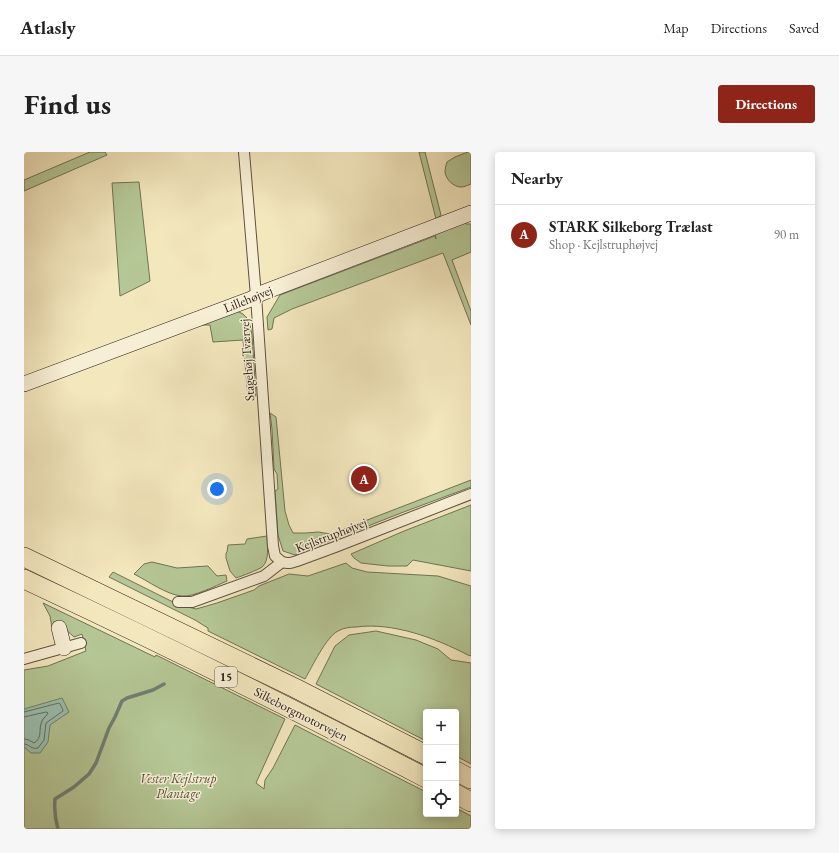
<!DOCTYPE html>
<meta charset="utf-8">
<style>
body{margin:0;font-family:"EB Garamond",serif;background:#f6f6f6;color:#222}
.controls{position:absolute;right:12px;bottom:12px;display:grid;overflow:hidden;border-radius:4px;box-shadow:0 2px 10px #0003}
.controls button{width:36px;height:36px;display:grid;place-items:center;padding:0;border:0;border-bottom:1px solid #e0e0e0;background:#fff;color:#222;font:20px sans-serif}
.you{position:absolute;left:193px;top:337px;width:14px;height:14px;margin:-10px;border:3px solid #fff;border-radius:50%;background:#1a73e8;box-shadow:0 0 0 6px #1a73e833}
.badge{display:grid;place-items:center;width:26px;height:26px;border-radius:50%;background:#8f2418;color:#fff;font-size:13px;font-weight:700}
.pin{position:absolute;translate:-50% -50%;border:2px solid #fff;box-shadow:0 1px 4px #0006}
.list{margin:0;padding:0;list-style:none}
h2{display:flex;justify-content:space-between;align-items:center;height:52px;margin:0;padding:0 16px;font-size:17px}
h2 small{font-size:13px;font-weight:400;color:#767676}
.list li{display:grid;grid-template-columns:26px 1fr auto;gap:12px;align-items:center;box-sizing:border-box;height:60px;padding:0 16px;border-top:1px solid #e0e0e0}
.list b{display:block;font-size:15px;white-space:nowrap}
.list p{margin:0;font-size:13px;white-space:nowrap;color:#767676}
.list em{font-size:13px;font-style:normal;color:#767676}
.icon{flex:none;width:22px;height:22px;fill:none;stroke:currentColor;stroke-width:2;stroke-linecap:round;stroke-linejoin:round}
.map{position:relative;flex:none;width:447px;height:677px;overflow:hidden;border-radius:4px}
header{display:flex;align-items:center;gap:24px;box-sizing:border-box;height:56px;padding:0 20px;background:#fff;border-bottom:1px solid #e0e0e0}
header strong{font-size:19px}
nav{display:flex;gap:22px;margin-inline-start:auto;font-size:14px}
.intro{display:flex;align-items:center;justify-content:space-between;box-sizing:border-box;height:96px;padding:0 24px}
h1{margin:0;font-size:28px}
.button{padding:10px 18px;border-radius:4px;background:#8f2418;color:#fff;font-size:14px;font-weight:700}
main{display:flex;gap:24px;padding:0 24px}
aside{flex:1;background:#fff;border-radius:4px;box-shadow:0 2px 10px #0003}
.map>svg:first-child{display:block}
</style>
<header>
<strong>Atlasly</strong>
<nav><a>Map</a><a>Directions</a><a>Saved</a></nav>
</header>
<div class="intro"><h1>Find us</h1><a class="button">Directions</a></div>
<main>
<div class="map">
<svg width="447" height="677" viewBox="0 0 447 677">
<rect width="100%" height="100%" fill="#f3e7be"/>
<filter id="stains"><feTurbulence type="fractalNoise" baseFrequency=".005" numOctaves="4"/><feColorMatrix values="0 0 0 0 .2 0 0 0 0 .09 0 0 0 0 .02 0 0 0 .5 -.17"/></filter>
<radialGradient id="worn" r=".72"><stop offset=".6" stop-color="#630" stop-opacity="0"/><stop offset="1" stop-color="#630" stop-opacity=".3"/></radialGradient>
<!-- green -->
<g fill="#b5c796" stroke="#707256">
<path d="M 66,0 L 81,0 L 83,3 L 0,39 L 0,28 Z"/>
<path d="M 395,0 L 401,0 L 417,63 L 412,67 Z"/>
<path d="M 444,0 L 447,0 L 447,32 C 444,33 441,35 437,35 C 430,35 422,28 421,20 C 421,17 422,13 423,10 L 431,5 Z"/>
<path d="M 115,30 L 126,129 L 96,144 L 88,31 Z"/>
<path d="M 439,71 L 443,72 L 447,72 L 447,100 L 428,108 L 447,159 L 447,173 L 419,101 L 268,157 L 250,166 L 248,177 L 244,178 L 243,165 L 256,143 L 411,84 L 412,87 L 411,81 Z"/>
<path d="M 213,159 L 219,162 L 225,168 L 228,183 L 232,244 L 224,245 L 219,188 L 189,190 L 186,173 L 177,173 Z"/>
<path d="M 246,261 L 252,265 L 261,359 L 265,373 L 269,381 L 282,381 L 294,380 L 307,382 L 447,328 L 447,335 L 377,361 L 271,403 L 259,399 L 254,383 L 251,339 L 254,337 L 253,322 L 250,317 L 248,277 Z"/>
<path d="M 447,353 L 447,419 L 389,408 L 383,414 L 364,414 L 337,411 L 330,406 L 327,402 L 380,379 Z"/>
<path d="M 243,384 C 243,393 246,409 238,415 C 234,418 218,424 212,426 L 206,419 L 202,406 L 202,401 L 203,400 L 204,393 L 221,392 L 223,387 Z"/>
<path d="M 128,410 L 153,416 L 184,414 L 193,424 L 202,423 L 203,429 C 191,434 170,445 158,444 C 143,443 124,429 110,422 L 120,412 Z"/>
<path d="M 322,411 L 328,416 L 343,420 L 414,424 L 447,434 L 447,504 L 444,503 C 411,486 369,470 332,475 C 326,475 319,476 314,479 C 302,485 288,515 281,527 L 184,479 L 184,476 L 171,468 L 85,425 L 89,420 L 153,452 L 172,457 L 193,451 L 230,438 L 235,434 L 265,422 L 284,424 Z"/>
<path d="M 19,451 L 131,505 L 132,503 L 261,567 L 232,631 L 240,637 L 241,628 L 249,616 L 271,573 L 402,640 L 402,662 L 432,662 L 432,656 L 447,664 L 447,677 L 0,677 L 0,518 L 24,514 L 62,499 L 58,482 L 50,485 L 37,473 L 28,476 L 26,464 Z"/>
<path d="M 352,479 L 392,488 L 414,497 L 427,508 L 447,511 L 447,612 L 432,604 L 432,560 L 402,560 L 402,589 L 292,532 L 311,494 L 325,483 Z"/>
</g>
<!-- water -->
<path fill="#9bc0b0" stroke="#6f7f72" d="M 38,546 L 45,560 L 26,573 L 24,590 L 16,601 L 7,601 L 0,595 L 0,557 Z"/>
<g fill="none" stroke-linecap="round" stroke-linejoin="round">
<!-- shore -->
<g stroke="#646f63" stroke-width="1">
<path d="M 0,560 L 35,551 L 36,552 L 39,558 L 39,559 L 22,571 L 20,588 L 14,596 C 7,598 6,592 0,592"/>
<path d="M 0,565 L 22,560 L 24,561 C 23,564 19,566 18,569 C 14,577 19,586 10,591 L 5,588 L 0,587"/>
</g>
<!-- stream -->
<path stroke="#6f7f72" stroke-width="3.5" d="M 34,677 C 31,667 30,658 31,647 L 50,635 L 65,622 L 72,611 L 85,576 L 91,565 L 98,549 L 103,546 L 129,538 L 140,532"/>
<defs>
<g id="street">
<path d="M 220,0 L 232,144 L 249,394 L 251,404 L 258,410"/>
<path d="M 154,450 L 168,450 L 240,424 L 258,410 C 264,412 267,411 273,409 L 311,395 L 447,342"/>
<path d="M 0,507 L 57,491"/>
</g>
<g id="secondary">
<path d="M 0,232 L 227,147 L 238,141 L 447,61"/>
<path d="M 35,476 L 40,496"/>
</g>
<g id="highway">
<path d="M 0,405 L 271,536 L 402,603"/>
<path d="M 0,427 C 135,490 270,557 402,626"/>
<path d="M 432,619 L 447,627"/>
<path d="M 432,642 L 447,650"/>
</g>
</defs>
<!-- street casing -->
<use href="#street" stroke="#5e5040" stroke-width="12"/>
<!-- secondary casing -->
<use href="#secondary" stroke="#2c1e16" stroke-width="16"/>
<!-- highway casing -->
<use href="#highway" stroke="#2c1e16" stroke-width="20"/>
<!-- street -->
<use href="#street" stroke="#f7efd5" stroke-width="10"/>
<!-- secondary -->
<use href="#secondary" stroke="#f7efd5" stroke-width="15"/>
<!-- highway -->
<use href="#highway" stroke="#f3e7be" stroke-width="19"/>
</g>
<g text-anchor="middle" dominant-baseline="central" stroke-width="3" stroke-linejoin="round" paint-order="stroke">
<!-- shield labels -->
<rect fill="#f7efd5" stroke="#695d4f" stroke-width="1" x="191" y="515" width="22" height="20" rx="3"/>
<g font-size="12" font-weight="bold" fill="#2c1e16">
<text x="202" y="525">15</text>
</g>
<!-- street labels -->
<g font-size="13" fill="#2c1e16" stroke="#f7efd5">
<text transform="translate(224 147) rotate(-22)">Lillehøjvej</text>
<text transform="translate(223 208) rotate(-94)">Stagehøj Tværvej</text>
<text transform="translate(307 383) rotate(-21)">Kejlstruphøjvej</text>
<text transform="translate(277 562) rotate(27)">Silkeborgmotorvejen</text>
</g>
<!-- park labels -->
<g font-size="13" font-style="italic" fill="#55513c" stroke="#f7efd5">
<text x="154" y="626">Vester Kejlstrup<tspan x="154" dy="15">Plantage</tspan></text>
</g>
</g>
<rect width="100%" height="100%" filter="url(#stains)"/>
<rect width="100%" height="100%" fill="url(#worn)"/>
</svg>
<div class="controls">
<button>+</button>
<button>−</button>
<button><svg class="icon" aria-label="locate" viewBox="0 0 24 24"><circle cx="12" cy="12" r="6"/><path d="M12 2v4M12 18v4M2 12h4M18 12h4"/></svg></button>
</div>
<div class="you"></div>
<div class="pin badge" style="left:340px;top:327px">A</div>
</div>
<aside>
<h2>Nearby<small></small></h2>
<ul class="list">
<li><span class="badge">A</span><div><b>STARK Silkeborg Trælast</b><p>Shop · Kejlstruphøjvej</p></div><em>90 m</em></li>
</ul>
</aside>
</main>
